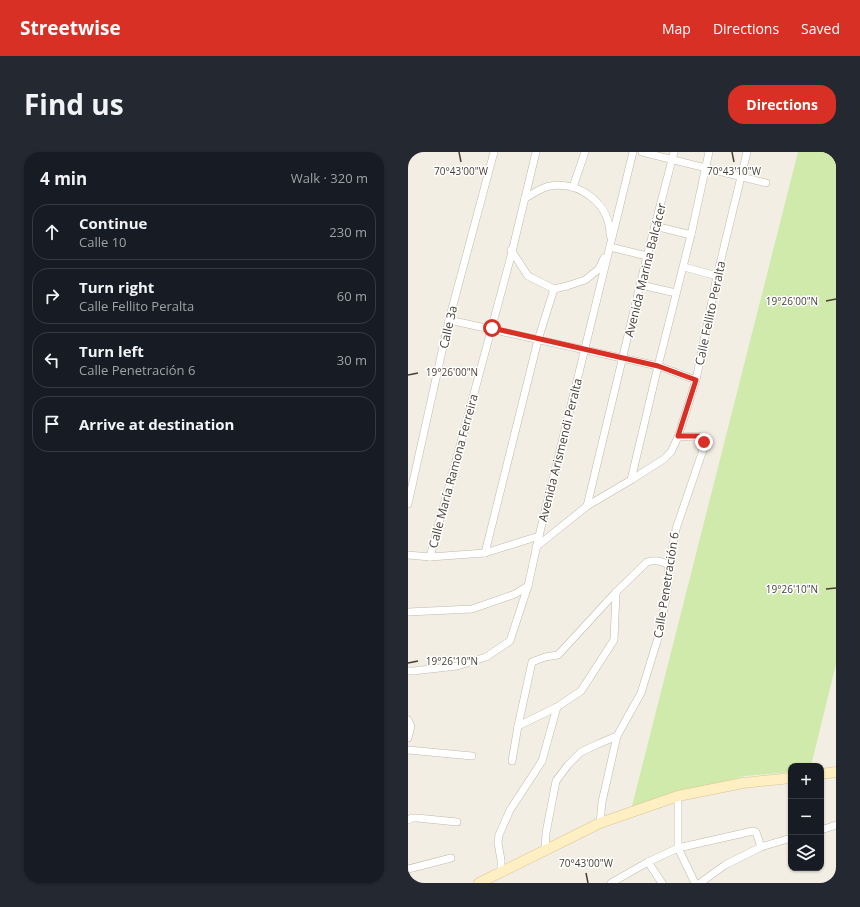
<!DOCTYPE html>
<meta charset="utf-8">
<style>
body{margin:0;font-family:"Open Sans",sans-serif;background:#242831;color:#f1f3f6}
.controls{position:absolute;right:12px;bottom:12px;display:grid;overflow:hidden;border-radius:8px;box-shadow:0 1px 3px #0004}
.controls button{width:36px;height:36px;display:grid;place-items:center;padding:0;border:0;border-bottom:1px solid #363941;background:#171b24;color:#f1f3f6;font:20px sans-serif}
.stop{position:absolute;width:12px;height:12px;margin:-9px;border:3px solid #d93025;border-radius:50%;background:#fff}
.stop.end{background:#d93025;border-color:#fff;box-shadow:0 1px 4px #0008}
.list{margin:0;padding:0;list-style:none}
h2{display:flex;justify-content:space-between;align-items:center;height:52px;margin:0;padding:0 16px;font-size:17px}
h2 small{font-size:13px;font-weight:400;color:#9ea1a6}
.list li{display:grid;grid-template-columns:26px 1fr auto;gap:12px;align-items:center;box-sizing:border-box;height:56px;margin:0 8px 8px;padding:0 8px;border:1px solid #363941;border-radius:16px}
.list b{display:block;font-size:15px;white-space:nowrap}
.list p{margin:0;font-size:13px;white-space:nowrap;color:#9ea1a6}
.list em{font-size:13px;font-style:normal;color:#9ea1a6}
.icon{flex:none;width:22px;height:22px;fill:none;stroke:currentColor;stroke-width:2;stroke-linecap:round;stroke-linejoin:round}
.map{position:relative;flex:none;width:428px;height:731px;overflow:hidden;border-radius:16px}
header{display:flex;align-items:center;gap:24px;box-sizing:border-box;height:56px;padding:0 20px;background:#d93025;color:#fff}
header strong{font-size:19px}
nav{display:flex;gap:22px;margin-inline-start:auto;font-size:14px}
.intro{display:flex;align-items:center;justify-content:space-between;box-sizing:border-box;height:96px;padding:0 24px}
h1{margin:0;font-size:28px}
.button{padding:10px 18px;border-radius:16px;background:#d93025;color:#fff;font-size:14px;font-weight:700}
main{display:flex;gap:24px;padding:0 24px}
aside{flex:1;background:#171b24;border-radius:16px;box-shadow:0 1px 3px #0004}
.map>svg:first-child{display:block}
</style>
<header>
<strong>Streetwise</strong>
<nav><a>Map</a><a>Directions</a><a>Saved</a></nav>
</header>
<div class="intro"><h1>Find us</h1><a class="button">Directions</a></div>
<main>
<aside>
<h2>4 min<small>Walk · 320 m</small></h2>
<ul class="list">
<li><svg class="icon" aria-label="ahead" viewBox="0 0 24 24"><path d="M12 20V5M6 11l6-6 6 6"/></svg><div><b>Continue</b><p>Calle 10</p></div><em>230 m</em></li>
<li><svg class="icon" aria-label="right" viewBox="0 0 24 24"><path d="M7 20v-9h11M14 6l5 5-5 5"/></svg><div><b>Turn right</b><p>Calle Fellito Peralta</p></div><em>60 m</em></li>
<li><svg class="icon" aria-label="left" viewBox="0 0 24 24"><path d="M17 20v-9H6M10 6l-5 5 5 5"/></svg><div><b>Turn left</b><p>Calle Penetración 6</p></div><em>30 m</em></li>
<li><svg class="icon" aria-label="arrive" viewBox="0 0 24 24"><path d="M6 21V4h12l-3 4 3 4H6"/></svg><div><b>Arrive at destination</b></div></li>
</ul>
</aside>
<div class="map">
<svg width="428" height="731" viewBox="0 0 428 731">
<rect width="100%" height="100%" fill="#f3eee4"/>
<!-- green -->
<path fill="#cfeaaa" d="M 390,0 L 428,0 L 428,512 L 403,614 L 383,614 L 383,620 L 337,624 L 275,641 L 270,644 L 224,654 Z"/>
<g fill="none" stroke-linecap="round" stroke-linejoin="round">
<defs>
<g id="street">
<path d="M 234,0 L 358,31"/>
<path d="M 165,35 L 177,0"/>
<path d="M 117,46 C 125,42 134,35 142,34 C 172,29 202,52 202,83"/>
<path d="M 247,74 L 283,83"/>
<path d="M 202,95 L 239,104"/>
<path d="M 103,98 L 120,124 L 146,137 L 159,134 L 177,128 L 191,117 L 196,106"/>
<path d="M 276,115 L 309,124"/>
<path d="M 233,133 L 268,141"/>
<path d="M 41,168 L 250,214 L 288,228"/>
<path d="M 223,328 L 250,214 L 283,83 L 301,0"/>
<path d="M 0,352 L 41,168 L 86,0"/>
<path d="M 179,354 L 239,104 L 266,0"/>
<path d="M 128,395 L 179,354 L 223,328 L 256,307 L 263,300 L 270,285 L 288,228 L 309,124 L 339,0"/>
<path d="M 77,401 L 130,188 L 146,137"/>
<path d="M 0,403 L 22,405 L 77,401 L 131,384"/>
<path d="M 22,405 L 103,104 L 128,0"/>
<path d="M 0,460 L 64,457 L 107,442 L 120,434"/>
<path d="M 0,519 L 5,519 L 49,514 L 78,505 L 102,489 L 120,434 L 131,384 L 225,0"/>
<path d="M 0,568 L 3,574 L 0,586"/>
<path d="M 110,574 L 149,555 L 173,539 L 206,488 L 208,440"/>
<path d="M 0,598 L 64,604"/>
<path d="M 104,609 L 110,574 L 124,510 L 137,505 L 150,503 L 208,440 L 239,410 C 247,407 254,409 261,413"/>
<path d="M 270,644 L 270,696 L 287,731"/>
<path d="M 0,668 L 4,666 L 9,666 L 49,670"/>
<path d="M 192,671 L 194,650 L 209,584 L 233,541 L 250,486 L 259,442 L 261,413 L 268,377 L 296,295 L 296,290 L 291,284 L 270,285"/>
<path d="M 413,678 L 428,673"/>
<path d="M 137,699 L 138,681 L 148,629 L 160,613 L 173,600 L 190,592 L 209,584"/>
<path d="M 240,710 L 254,731"/>
<path d="M 0,717 L 43,706"/>
<path d="M 93,721 L 93,708 L 90,691 L 91,683 L 102,658 L 134,609 L 149,555"/>
<path d="M 203,731 L 240,710 L 270,696 L 345,679 L 348,680 L 353,695"/>
<path d="M 292,731 L 317,713 L 353,695 L 383,686"/>
</g>
<g id="secondary">
<path d="M 413,622 L 428,620"/>
<path d="M 71,731 L 192,671 L 270,644 L 335,631 L 383,626"/>
</g>
</defs>
<!-- street casing -->
<use href="#street" stroke="#c2b9a9" stroke-width="8"/>
<!-- secondary casing -->
<use href="#secondary" stroke="#dac493" stroke-width="11"/>
<!-- street -->
<use href="#street" stroke="#fff" stroke-width="7"/>
<!-- secondary -->
<use href="#secondary" stroke="#ffefc2" stroke-width="10"/>
</g>
<g fill="none" stroke-linecap="round" stroke-linejoin="round">
<!-- route -->
<path stroke="#d93025" stroke-width="5" d="M 84,176 L 250,214 L 288,228 L 270,284 L 291,284 L 296,290"/>
</g>
<!-- ticks -->
<path fill="none" stroke="#463e34" stroke-width="1.5" d="M 51,0 L 53,10M 324,0 L 326,10M 418,149 L 428,147M 0,223 L 10,221M 418,437 L 428,436M 0,511 L 10,509M 178,721 L 180,731"/>
<g text-anchor="middle" dominant-baseline="central" stroke-width="3" stroke-linejoin="round" paint-order="stroke">
<!-- street labels -->
<g font-size="12" fill="#463e34" stroke="#fff">
<text transform="translate(237 118) rotate(-76)">Avenida Marina Balcácer</text>
<text transform="translate(302 161) rotate(-78)">Calle Fellito Peralta</text>
<text transform="translate(40 175) rotate(-77)">Calle 3a</text>
<text transform="translate(152 298) rotate(-76)">Avenida Arismendi Peralta</text>
<text transform="translate(45 319) rotate(-75)">Calle María Ramona Ferreira</text>
<text transform="translate(258 433) rotate(-81)">Calle Penetración 6</text>
</g>
</g>
<g font-size="10" text-anchor="middle" fill="#463e34" stroke="#fff" stroke-width="3" stroke-linejoin="round" paint-order="stroke">
<text x="53" y="23">70°43'00"W</text>
<text x="326" y="23">70°43'10"W</text>
<text x="384" y="153">19°26'00"N</text>
<text x="44" y="224">19°26'00"N</text>
<text x="384" y="441">19°26'10"N</text>
<text x="44" y="513">19°26'10"N</text>
<text x="178" y="715">70°43'00"W</text>
</g>
</svg>
<div class="controls">
<button>+</button>
<button>−</button>
<button><svg class="icon" aria-label="layers" viewBox="0 0 24 24"><path d="M12 4l9 5-9 5-9-5zM3 14l9 5 9-5"/></svg></button>
</div>
<div class="stop" style="left:84px;top:176px"></div>
<div class="stop end" style="left:296px;top:290px"></div>
</div>
</main>
